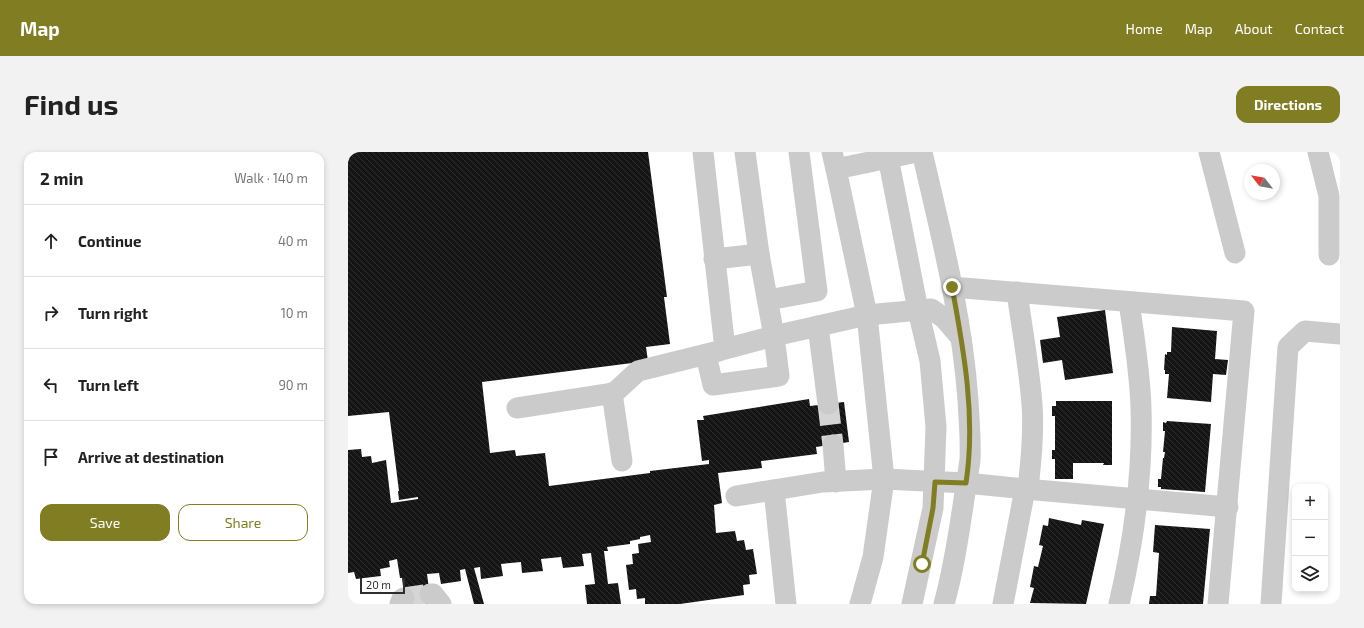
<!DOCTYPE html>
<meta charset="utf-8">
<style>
body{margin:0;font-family:"Exo 2",sans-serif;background:#f2f2f2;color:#222}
.controls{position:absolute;right:12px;bottom:12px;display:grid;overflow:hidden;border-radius:8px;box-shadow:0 2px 6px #0003}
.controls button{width:36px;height:36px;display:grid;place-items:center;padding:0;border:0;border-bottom:1px solid #e0e0e0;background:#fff;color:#222;font:20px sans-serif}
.compass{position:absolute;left:896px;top:12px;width:36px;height:36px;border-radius:50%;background:#fff;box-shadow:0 2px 6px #0003;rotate:301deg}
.scale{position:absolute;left:12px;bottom:10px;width:45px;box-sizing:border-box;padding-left:4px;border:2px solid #2e2e2e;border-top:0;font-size:11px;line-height:14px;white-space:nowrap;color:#2e2e2e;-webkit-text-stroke:3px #fff;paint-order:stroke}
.stop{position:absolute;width:12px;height:12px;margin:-9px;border:3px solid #807d22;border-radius:50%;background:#fff}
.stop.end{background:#807d22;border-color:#fff;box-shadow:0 1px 4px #0008}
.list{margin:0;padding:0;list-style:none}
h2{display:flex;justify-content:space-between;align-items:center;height:52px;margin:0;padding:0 16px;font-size:17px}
h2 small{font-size:13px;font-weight:400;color:#767676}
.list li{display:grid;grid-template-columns:26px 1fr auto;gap:12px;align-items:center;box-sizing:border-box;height:72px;padding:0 16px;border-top:1px solid #e0e0e0}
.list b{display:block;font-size:15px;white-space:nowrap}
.list em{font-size:13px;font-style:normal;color:#767676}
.actions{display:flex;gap:8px;padding:12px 16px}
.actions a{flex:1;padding:9px 0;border:1px solid #807d22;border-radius:12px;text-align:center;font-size:14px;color:#807d22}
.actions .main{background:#807d22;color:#fff}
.icon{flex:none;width:22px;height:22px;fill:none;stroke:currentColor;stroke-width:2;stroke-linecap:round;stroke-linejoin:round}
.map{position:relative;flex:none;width:992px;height:452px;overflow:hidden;border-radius:12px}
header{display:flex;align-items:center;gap:24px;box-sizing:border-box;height:56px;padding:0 20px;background:#807d22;color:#fff}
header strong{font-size:19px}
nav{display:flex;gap:22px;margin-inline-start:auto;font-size:14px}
.intro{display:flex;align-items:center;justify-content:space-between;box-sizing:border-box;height:96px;padding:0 24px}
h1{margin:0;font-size:28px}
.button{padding:10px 18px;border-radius:12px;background:#807d22;color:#fff;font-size:14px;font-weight:700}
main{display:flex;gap:24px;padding:0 24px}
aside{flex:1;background:#fff;border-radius:12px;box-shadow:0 2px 6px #0003}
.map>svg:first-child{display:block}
</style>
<header>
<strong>Map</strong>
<nav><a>Home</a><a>Map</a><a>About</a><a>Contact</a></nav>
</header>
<div class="intro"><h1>Find us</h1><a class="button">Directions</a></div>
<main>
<aside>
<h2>2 min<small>Walk · 140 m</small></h2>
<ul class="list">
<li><svg class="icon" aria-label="ahead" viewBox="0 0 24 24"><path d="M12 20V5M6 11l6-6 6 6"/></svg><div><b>Continue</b></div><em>40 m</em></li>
<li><svg class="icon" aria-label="right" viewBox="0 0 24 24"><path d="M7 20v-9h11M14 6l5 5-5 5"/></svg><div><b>Turn right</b></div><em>10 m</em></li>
<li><svg class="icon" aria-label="left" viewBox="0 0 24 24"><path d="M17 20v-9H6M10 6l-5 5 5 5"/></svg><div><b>Turn left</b></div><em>90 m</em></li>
<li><svg class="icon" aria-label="arrive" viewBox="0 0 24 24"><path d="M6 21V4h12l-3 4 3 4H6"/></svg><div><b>Arrive at destination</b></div></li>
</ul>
<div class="actions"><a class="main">Save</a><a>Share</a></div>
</aside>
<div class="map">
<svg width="992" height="452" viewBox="0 0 992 452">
<defs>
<pattern id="building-back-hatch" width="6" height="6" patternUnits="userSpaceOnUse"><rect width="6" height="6" fill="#151515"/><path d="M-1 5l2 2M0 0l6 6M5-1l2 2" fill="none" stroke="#2f2f2f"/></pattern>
</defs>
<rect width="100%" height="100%" fill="#fff"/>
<!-- building -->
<g fill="url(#building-back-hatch)">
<path d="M 0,0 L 300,0 L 319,145 L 316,145 L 322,192 L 298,195 L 300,209 L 134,230 L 142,301 L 167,298 L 168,304 L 197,301 L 201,334 L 302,321 L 302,319 L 361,312 L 361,308 L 354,309 L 349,268 L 356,268 L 355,264 L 461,247 L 462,254 L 496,250 L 501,290 L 468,295 L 469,302 L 413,309 L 414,316 L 370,321 L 374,351 L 366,353 L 368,381 L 387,379 L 389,389 L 396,388 L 398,398 L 405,397 L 409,422 L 401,423 L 402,432 L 395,433 L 396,443 L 332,452 L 297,452 L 297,446 L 289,447 L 288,437 L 281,438 L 278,413 L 285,412 L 284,402 L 291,401 L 290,392 L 303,390 L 302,383 L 292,385 L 292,387 L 282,389 L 282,392 L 259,395 L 260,399 L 256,399 L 260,432 L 270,431 L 273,452 L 239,452 L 237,433 L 247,432 L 243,401 L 234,402 L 236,414 L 215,416 L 213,405 L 193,407 L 195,419 L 174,421 L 173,410 L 153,412 L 155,424 L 133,427 L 132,415 L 126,416 L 136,452 L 126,452 L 117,417 L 112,418 L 113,429 L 93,432 L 91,421 L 79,422 L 83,452 L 57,452 L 54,426 L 52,426 L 49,407 L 41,409 L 42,415 L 32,417 L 33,424 L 8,427 L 6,420 L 0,421 L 0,298 L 13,297 L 14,305 L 23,304 L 24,311 L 38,308 L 43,351 L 70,347 L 70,345 L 51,348 L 50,339 L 51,339 L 41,260 L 0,264 Z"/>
<path d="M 757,158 L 765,221 L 717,228 L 714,208 L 695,211 L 692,188 L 712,185 L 709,165 Z"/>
<path d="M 824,175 L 869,179 L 867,207 L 880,208 L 878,223 L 865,222 L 863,250 L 819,246 L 821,222 L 817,222 L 817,218 L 816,218 L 817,202 L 819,203 L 819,200 L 823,200 Z"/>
<path d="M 708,249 L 764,249 L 764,313 L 755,313 L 756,311 L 725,311 L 725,327 L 707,327 L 707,307 L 704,307 L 704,298 L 707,298 L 707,264 L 704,264 L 704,254 L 708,254 Z"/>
<path d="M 819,269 L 863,272 L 857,340 L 813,337 L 813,335 L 810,335 L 810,327 L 813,327 L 815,306 L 816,306 L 817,300 L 815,300 L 817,279 L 815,279 L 815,270 L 818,271 Z"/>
<path d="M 701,366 L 733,373 L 734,368 L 756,372 L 738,452 L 682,451 L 686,436 L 682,435 L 686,414 L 690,415 L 695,394 L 691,393 L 695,373 L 700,374 Z"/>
<path d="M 807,373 L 862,377 L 855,452 L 801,452 L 802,444 L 808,444 L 811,401 L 805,400 Z"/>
</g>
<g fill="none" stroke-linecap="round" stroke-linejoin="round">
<!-- minor-tunnel -->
<g stroke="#d5d5d5" stroke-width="21" stroke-dasharray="21 10" stroke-linecap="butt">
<path d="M 480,252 L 485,293"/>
<path d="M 56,446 L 82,442"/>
</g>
<!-- minor -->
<g stroke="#cbcbcb" stroke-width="21">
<path d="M 355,0 L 377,197 L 426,184 L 519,163 L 536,327 L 618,331 L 677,337 L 880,355"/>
<path d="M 484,0 L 488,17 L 569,0"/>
<path d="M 539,0 L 570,158 L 582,209 L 588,275 L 585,356 L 564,452"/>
<path d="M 574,0 C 593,82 614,164 620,248 C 621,268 623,289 622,308 C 620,323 617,339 615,354 C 610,387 605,420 596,452"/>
<path d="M 861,0 L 887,101"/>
<path d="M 970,0 L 981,44 L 981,103"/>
<path d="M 488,17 L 519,163 L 583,157 L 596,166 L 613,186"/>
<path d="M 366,107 L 411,102 L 397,0"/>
<path d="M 604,135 L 896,159 L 870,452"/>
<path d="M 669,140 C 674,177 681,214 684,252 C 686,280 683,309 680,337"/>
<path d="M 420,148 L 469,139 L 451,0"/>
<path d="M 470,174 L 480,252"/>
<path d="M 358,203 L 365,233 L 431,224 L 426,184 L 411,102"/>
<path d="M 264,241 L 274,309"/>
<path d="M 169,256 L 266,241 L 290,219 L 371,199"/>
<path d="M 485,293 L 488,330"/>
<path d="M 426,338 L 438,452"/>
<path d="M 388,344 L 475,330 L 536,327 L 525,405 L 512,452"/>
<path d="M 82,442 L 85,442 L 93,452"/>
<path d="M 52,452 L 54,447 L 56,446"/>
<path d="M 655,452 L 677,337"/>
<path d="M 771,452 C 786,388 795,322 793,256 C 792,220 786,185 781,150"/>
<path d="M 923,452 L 940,195 L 957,179 L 992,182"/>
</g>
</g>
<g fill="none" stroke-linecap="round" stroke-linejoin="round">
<!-- route -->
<path stroke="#807d22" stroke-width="5" d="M 574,412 L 585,356 L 587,330 L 618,331 C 628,266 616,199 604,135"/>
</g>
</svg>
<div class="controls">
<button>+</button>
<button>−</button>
<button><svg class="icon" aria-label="layers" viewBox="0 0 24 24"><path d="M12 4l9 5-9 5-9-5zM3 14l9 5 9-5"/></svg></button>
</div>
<svg class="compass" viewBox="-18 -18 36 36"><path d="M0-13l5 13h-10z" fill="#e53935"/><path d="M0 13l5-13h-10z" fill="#767676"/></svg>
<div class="scale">20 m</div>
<div class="stop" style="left:574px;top:412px"></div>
<div class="stop end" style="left:604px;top:135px"></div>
</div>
</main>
